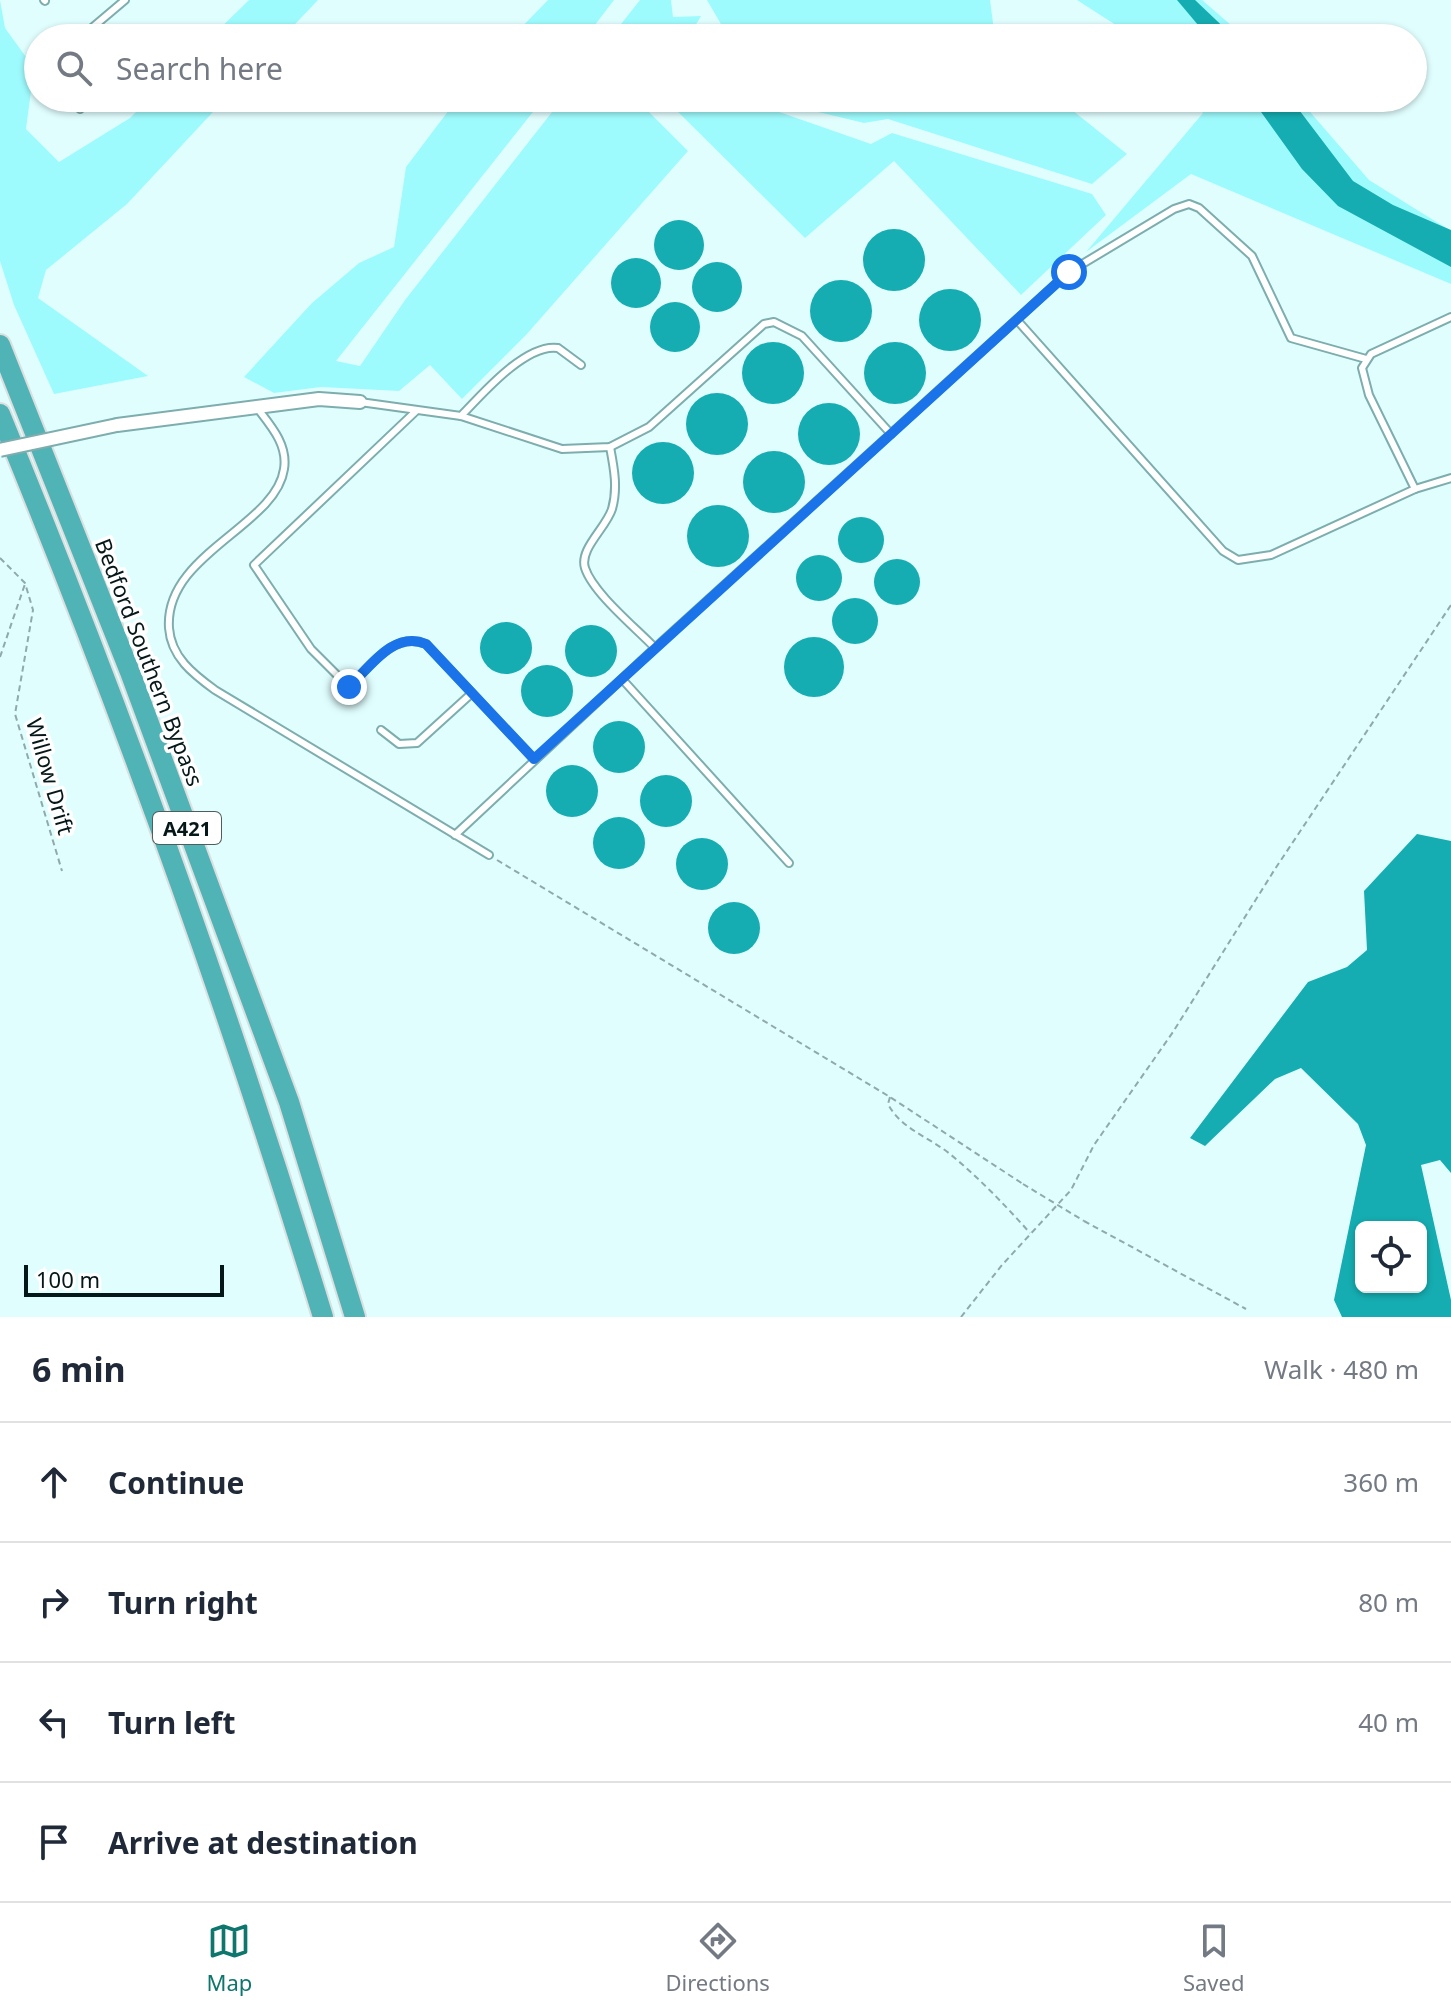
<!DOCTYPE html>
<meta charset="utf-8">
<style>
body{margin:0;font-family:"Noto Sans",sans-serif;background:#f6f6f7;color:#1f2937}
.controls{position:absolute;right:24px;bottom:24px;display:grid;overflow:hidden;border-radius:12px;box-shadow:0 2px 6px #0004}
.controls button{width:72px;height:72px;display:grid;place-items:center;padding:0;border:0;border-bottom:2px solid #e0e1e3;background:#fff;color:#1f2937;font:40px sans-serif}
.scale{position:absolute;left:24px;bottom:20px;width:200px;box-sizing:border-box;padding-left:8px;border:4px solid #051718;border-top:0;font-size:22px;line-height:28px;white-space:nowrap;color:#051718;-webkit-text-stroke:6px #fff;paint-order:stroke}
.stop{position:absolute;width:24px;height:24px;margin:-18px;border:6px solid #1a73e8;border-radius:50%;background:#fff}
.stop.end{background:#1a73e8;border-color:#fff;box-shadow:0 2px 8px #0008}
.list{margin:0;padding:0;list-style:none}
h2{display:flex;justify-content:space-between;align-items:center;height:104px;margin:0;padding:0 32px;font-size:34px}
h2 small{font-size:26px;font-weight:400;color:#747a83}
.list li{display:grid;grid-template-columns:52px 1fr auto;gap:24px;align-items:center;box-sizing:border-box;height:120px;padding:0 32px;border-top:2px solid #e0e1e3}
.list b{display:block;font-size:30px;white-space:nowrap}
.list em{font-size:26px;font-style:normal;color:#747a83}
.icon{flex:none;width:44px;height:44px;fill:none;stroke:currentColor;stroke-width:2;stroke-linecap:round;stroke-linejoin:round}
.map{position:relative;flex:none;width:1451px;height:1317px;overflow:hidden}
.search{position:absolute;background:#fff;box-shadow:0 2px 6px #0004;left:24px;right:24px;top:24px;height:88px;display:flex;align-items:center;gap:20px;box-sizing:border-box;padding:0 28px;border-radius:44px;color:#747a83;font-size:30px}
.sheet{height:584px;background:#fff}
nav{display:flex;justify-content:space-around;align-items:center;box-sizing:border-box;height:112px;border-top:2px solid #e0e1e3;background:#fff;font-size:22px;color:#747a83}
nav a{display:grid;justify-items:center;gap:4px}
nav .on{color:#0f766e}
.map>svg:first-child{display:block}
</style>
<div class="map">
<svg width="1451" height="1317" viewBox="0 0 1451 1317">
<rect width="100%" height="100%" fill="#e1feff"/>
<!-- green -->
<g fill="#9efbfd">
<path d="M 0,0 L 5,28 L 34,68 L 26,129 L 59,162 L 130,118 L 150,98 L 226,98 L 127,204 L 46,270 L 38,298 L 148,376 L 54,394 L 14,305 L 0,261 Z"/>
<path d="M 249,0 L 318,0 L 282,38 L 210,38 Z"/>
<path d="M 548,0 L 614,0 L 585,38 L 511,38 Z"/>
<path d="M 640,0 L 671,0 L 673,17 L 701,16 L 688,38 L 610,38 Z"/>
<path d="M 707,0 L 990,0 L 995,38 L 729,38 Z"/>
<path d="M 1077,0 L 1202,0 L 1246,38 L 1136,38 Z"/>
<path d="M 458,98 L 544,98 L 336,361 L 360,366 L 405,300 L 563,98 L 652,98 L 646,109 L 688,151 L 526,335 L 462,399 L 430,365 L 399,391 L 321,387 L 274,393 L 244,377 L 312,303 L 359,263 L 394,247 L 406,167 Z"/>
<path d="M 664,98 L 754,98 L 759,105 L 871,144 L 892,133 L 1092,194 L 1106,215 L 1021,295 L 894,161 L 805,238 Z"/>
<path d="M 779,98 L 1057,98 L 1127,154 L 1092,184 L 888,119 L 864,123 L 785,104 Z"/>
<path d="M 1192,98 L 1298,98 L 1369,180 L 1451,231 L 1451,284 L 1191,174 L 1086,252 L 1203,113 Z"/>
</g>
<!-- water -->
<g fill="#15adb1" fill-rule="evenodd">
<path d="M 1177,0 L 1195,0 L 1235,38 L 1209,38 Z"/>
<path d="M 1251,98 L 1290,98 L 1353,181 L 1393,205 L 1451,230 L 1451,267 L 1338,206 L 1302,169 Z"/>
<circle cx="679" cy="245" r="25"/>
<circle cx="894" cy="260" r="31"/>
<circle cx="636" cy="283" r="25"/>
<circle cx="717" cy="287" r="25"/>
<circle cx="841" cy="311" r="31"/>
<circle cx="950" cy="320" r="31"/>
<circle cx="675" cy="327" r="25"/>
<circle cx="773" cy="373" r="31"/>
<circle cx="895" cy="373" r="31"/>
<circle cx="717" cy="424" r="31"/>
<circle cx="829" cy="434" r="31"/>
<circle cx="663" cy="473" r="31"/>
<circle cx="774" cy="482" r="31"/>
<circle cx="718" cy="536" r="31"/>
<circle cx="861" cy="540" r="23"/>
<circle cx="819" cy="578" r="23"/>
<circle cx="897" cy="582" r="23"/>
<circle cx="855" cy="621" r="23"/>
<circle cx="506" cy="648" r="26"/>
<circle cx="591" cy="651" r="26"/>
<circle cx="814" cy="667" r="30"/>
<circle cx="547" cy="691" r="26"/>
<circle cx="619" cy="747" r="26"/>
<circle cx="572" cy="791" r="26"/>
<circle cx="666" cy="801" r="26"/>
<circle cx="619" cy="843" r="26"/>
<path d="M 1417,834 L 1451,841 L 1451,1173 L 1440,1160 L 1421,1165 L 1451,1300 L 1451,1317 L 1342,1317 L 1334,1300 L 1366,1145 L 1358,1124 L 1301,1068 L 1275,1079 L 1205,1146 L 1190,1138 L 1308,982 L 1347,967 L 1367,950 L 1364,891 ZM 1421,1227 L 1421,1287 L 1361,1287 L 1361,1227 Z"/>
<circle cx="702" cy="864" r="26"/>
<circle cx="734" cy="928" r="26"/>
</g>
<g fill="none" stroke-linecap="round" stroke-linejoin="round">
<defs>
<g id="service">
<path d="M 44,0 L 45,1"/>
<path d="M 80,38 L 125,0"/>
<path d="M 70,98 L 80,109"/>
<path d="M 1017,320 L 1223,551 L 1238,560 L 1271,555 L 1415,489 L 1451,478"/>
<path d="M 360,402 L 461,416 L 562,449 L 610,447 L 649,427 L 764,324 L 774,322 L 802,336 L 891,434"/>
<path d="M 258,409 C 271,426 288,445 284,469 C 276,526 164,554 169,628 C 171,657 193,674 215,690 L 489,855"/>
<path d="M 416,411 L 254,565 L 311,649 L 349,687 C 369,667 395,630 426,644 L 534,759"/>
<path d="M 461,416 C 482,394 526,343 558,348 L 581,365"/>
<path d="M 610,447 C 614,468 618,488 612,509 C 606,528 579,549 585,568 C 593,593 636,628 655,648"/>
<path d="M 1415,489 L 1369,395 L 1362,368 L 1371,354 L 1451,317"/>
<path d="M 622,679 L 789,863"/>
<path d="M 381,730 L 399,744 L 417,743 L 471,694"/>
<path d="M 455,835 L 655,648 L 1069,272 L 1174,209 L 1189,204 L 1199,208 L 1252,256 L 1291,338 L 1366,359"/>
</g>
<path id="minor" d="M 117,425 L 319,399 L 360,402"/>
<g id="trunk">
<path d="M 0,345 L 130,672 L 289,1102 L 355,1317"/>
<path d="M 0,414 C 122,710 230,1011 323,1317"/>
</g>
</defs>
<!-- service casing -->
<use href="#service" stroke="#7eadae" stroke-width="10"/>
<!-- minor casing -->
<use href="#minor" stroke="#7eadae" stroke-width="16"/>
<!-- trunk casing -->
<use href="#trunk" stroke="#dcdfdf" stroke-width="24"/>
<!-- path -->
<g stroke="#90a9aa" stroke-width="2" stroke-dasharray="6 4" stroke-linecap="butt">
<path d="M 0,558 L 25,583 L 33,610 L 15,714 L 62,871"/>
<path d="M 0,657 L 25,584"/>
<path d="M 497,860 L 890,1097 L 1023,1184"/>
<path d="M 890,1097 L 888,1104 C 901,1129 929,1137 950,1154 C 979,1178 1005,1205 1030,1233"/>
<path d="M 1084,1221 L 1246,1309"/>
<path d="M 961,1317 L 1002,1265 L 1071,1190 L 1094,1145 L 1173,1032 L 1275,869 L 1451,605"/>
</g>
<!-- service -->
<use href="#service" stroke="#fff" stroke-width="6"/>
<!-- minor -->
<use href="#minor" stroke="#fff" stroke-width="12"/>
<!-- trunk -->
<use href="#trunk" stroke="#50b3b6" stroke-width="20"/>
<defs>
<path id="minor-bridge" d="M 0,450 L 117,425"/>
</defs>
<!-- minor-bridge casing -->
<use href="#minor-bridge" stroke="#7eadae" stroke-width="16" stroke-linecap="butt"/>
<!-- path-bridge -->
<path stroke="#90a9aa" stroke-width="2" stroke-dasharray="6 4" stroke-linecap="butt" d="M 1023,1184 L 1084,1221"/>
<!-- minor-bridge -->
<use href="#minor-bridge" stroke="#fff" stroke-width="12"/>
</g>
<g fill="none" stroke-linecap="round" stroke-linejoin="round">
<!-- route -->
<path stroke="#1a73e8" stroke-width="10" d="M 349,687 C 370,667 394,630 426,644 L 534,759 L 1069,272"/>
</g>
<g text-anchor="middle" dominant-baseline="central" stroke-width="7" stroke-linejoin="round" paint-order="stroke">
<!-- shield labels -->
<rect fill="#fff" stroke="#505d5d" stroke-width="2" x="153" y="812" width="68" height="32" rx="6"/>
<g font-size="20" font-weight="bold" fill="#051718">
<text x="187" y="828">A421</text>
</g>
<!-- street labels -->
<g font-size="22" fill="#051718" stroke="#fff">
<text transform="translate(150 662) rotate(69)">Bedford Southern Bypass</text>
<text transform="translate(51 776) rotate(74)">Willow Drift</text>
</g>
</g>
</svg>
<div class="controls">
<button><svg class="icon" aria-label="locate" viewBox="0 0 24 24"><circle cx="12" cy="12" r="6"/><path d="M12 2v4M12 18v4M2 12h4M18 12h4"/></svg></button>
</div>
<div class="scale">100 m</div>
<div class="stop" style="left:1069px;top:272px"></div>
<div class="stop end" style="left:349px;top:687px"></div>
<div class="search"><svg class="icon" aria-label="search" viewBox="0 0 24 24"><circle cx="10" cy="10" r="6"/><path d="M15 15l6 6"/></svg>Search here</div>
</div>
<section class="sheet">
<h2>6 min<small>Walk · 480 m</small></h2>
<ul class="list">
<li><svg class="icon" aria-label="ahead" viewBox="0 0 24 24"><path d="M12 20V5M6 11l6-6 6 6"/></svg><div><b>Continue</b></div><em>360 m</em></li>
<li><svg class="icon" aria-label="right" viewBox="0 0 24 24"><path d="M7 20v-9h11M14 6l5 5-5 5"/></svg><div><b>Turn right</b></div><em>80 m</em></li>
<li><svg class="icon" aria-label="left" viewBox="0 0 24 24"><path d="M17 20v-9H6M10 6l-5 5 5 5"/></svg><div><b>Turn left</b></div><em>40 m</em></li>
<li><svg class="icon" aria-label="arrive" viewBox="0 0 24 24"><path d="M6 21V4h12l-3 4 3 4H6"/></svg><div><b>Arrive at destination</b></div></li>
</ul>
</section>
<nav>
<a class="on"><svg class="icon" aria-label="map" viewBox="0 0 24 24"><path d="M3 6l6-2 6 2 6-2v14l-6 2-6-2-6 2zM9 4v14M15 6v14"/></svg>Map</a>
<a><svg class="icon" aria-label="directions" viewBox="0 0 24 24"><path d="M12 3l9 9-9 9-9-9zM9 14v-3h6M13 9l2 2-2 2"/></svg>Directions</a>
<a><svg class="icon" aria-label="saved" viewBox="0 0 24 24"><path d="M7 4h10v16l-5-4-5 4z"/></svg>Saved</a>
</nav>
